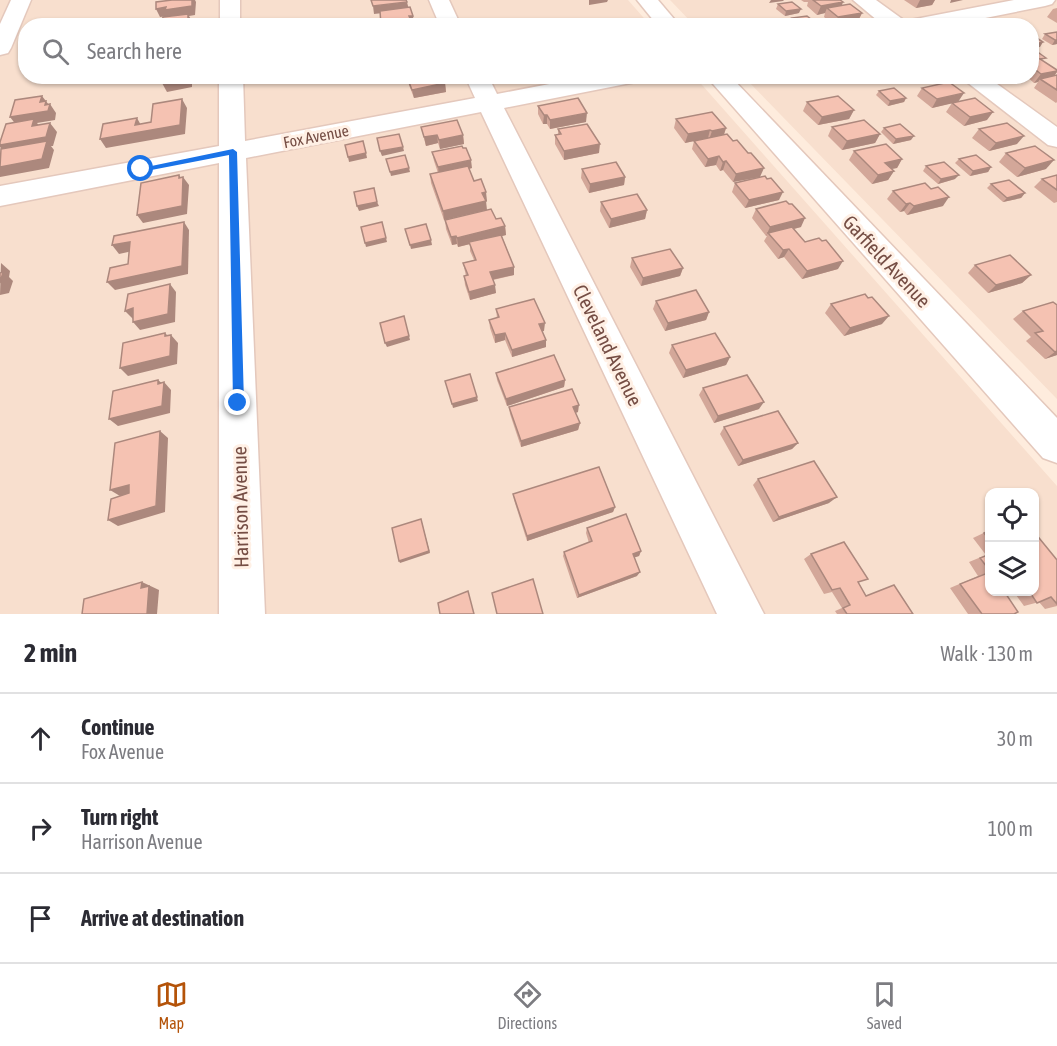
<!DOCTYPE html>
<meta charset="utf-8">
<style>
body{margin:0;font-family:"Asap Condensed",sans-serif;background:#f2f2f3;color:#2b2b33}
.controls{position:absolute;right:18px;bottom:18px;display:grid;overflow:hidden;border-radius:12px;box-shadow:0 2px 4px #0004}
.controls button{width:54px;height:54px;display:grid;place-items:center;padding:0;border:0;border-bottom:2px solid #e1e1e2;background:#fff;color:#2b2b33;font:30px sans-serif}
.stop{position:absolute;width:18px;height:18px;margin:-14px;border:4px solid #1a73e8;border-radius:50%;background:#fff}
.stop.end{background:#1a73e8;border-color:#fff;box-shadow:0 2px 6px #0008}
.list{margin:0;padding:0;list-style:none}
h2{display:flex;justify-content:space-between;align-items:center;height:78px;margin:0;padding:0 24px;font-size:26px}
h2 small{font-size:20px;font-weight:400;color:#7c7c81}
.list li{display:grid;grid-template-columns:39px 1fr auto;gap:18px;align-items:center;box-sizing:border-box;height:90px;padding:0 24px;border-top:2px solid #e1e1e2}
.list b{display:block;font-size:22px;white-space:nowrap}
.list p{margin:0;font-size:20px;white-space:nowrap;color:#7c7c81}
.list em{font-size:20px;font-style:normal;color:#7c7c81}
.icon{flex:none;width:33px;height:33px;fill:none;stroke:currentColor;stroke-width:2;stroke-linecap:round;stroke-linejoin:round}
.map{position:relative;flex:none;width:1057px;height:614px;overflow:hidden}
.search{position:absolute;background:#fff;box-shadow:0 2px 4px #0004;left:18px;right:18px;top:18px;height:66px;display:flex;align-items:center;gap:15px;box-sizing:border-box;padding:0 21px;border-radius:24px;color:#7c7c81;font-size:22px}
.sheet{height:348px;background:#fff}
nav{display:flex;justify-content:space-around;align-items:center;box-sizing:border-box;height:84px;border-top:2px solid #e1e1e2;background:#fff;font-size:16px;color:#7c7c81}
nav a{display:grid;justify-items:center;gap:3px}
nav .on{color:#b45309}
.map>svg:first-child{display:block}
</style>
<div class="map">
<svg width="1057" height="614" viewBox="0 0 1057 614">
<rect width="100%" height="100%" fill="#feecdd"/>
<!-- residential -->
<g fill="#f8dfce" fill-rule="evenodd">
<path d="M 0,0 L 628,0 L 650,25 L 26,26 L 26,76 L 695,77 L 1057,486 L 1057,614 L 0,614 ZM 990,493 L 1034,493 L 1034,592 L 990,592 Z"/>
<path d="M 670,0 L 1057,0 L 1057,399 L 744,77 L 1032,76 L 1032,26 L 694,25 Z"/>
</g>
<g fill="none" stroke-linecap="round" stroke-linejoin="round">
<defs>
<g id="minor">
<path d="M 11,0 L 31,0 L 11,48 L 8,53 L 0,55 L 0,24 Z"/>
<rect x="220" y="0" width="20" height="26"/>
<path d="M 429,0 L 449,0 L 461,26 L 440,26 Z"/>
<path d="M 637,0 L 658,0 L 680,26 L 658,26 Z"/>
<path d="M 853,0 L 876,0 L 905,21 L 1014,0 L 1055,0 L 1052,4 L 1045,6 L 945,26 L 884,26 Z"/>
<path d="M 219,76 L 243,76 L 245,141 L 475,98 L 465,76 L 488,76 L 497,94 L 591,76 L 642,76 L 639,81 L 631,83 L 504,108 L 764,614 L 717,614 L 481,112 L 246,158 L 265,614 L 219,614 L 219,163 L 0,206 L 0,186 L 219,146 Z"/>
<path d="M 706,76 L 730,76 L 1057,418 L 1057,463 L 1043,458 Z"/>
<path d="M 959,76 L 986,76 L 1057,127 L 1057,147 L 1048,145 Z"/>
</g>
</defs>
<!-- minor casing -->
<use href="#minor" stroke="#e4c8bc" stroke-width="3"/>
<!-- minor -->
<use href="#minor" fill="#fff" fill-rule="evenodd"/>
</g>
<!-- wall -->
<g fill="#d3a799">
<path d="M 801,0 L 840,0 L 842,6 L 862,13 L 858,21 L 835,26 L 824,17 L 825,13 L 817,15 L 807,6 L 808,2 L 804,2 Z"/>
<path d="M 904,0 L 935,0 L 932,5 L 916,8 Z"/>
<path d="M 778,4 L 799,13 L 785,16 L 776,9 Z"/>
<path d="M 1057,8 L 1057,23 L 1047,17 L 1053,9 Z"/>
<path d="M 792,18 L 815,26 L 794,26 L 791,23 Z"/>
<path d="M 1057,32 L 1057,44 L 1052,45 L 1042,39 L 1045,34 Z"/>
<path d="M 1032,48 L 1043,61 L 1057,70 L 1057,72 L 1054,76 L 1057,75 L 1057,102 L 1056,103 L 1034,88 L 1038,82 L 1034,83 L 1026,76 L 1032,76 Z"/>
<path d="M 407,77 L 445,83 L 446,92 L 414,98 L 409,85 Z"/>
<path d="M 922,88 L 958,102 L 987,120 L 964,126 L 946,112 L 952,103 L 932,108 L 917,96 Z"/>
<path d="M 879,91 L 906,98 L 904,102 L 888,106 L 876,95 Z"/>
<path d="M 807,102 L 854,110 L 849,119 L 818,125 L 803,111 Z"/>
<path d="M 538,106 L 586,122 L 550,129 L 547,124 L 543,124 L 538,114 Z"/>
<path d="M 676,119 L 726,128 L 724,135 L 760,177 L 733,182 L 723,170 L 720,171 L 716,165 L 705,167 L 692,149 L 694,141 L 685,143 L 674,128 Z"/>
<path d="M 421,127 L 463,135 L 464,144 L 440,149 L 438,143 L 426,146 Z"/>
<path d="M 832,127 L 880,134 L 875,143 L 842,150 L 828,136 Z"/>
<path d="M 884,128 L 911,140 L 893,144 L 881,132 Z"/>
<path d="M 558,129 L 599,153 L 564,160 L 555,144 L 555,135 L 558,135 Z"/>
<path d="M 979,129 L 1017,144 L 989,151 L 972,138 Z"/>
<path d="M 854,151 L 902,159 L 897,168 L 891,169 L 894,171 L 888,180 L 872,184 L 849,160 Z"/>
<path d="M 432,152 L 472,168 L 469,169 L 474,181 L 487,201 L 444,220 L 431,183 L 430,174 L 438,173 L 434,161 Z"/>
<path d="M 1006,153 L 1046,169 L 1017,177 L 999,162 Z"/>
<path d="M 959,159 L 991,167 L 988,172 L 970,176 L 955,163 Z"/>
<path d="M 926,166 L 955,179 L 938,184 L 923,171 Z"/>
<path d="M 582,169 L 625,177 L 624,185 L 589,193 L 581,178 Z"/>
<path d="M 1057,175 L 1057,202 L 1054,203 L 1034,187 L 1042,179 Z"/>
<path d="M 735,183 L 779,200 L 745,208 L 732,192 Z"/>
<path d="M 991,184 L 1025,193 L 1021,198 L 1003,202 L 987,188 Z"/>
<path d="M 893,191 L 943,206 L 907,215 L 904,211 L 900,212 L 887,199 Z"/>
<path d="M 601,202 L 647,210 L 645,219 L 609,228 L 600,211 Z"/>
<path d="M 756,209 L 801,227 L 794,229 L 805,242 L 838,269 L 802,279 L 784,257 L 778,259 L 764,241 L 767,236 L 766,236 L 752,218 Z"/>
<path d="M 496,219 L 505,226 L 506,235 L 502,236 L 514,267 L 514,275 L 493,280 L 496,293 L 470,300 L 465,285 L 464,276 L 466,276 L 463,263 L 474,260 L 470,251 L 470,244 L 458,247 L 457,244 L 452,245 L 446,229 L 445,220 Z"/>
<path d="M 632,258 L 683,268 L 680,276 L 641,286 L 630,267 Z"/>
<path d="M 975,265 L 1031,275 L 1022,283 L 988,293 L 968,273 Z"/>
<path d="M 656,301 L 709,312 L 706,320 L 665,331 L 653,309 Z"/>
<path d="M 831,304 L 882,324 L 844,336 L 825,313 Z"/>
<path d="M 1057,305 L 1057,355 L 1045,359 L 1026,341 L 1031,337 L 1013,319 L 1023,311 Z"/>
<path d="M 496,309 L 544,331 L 542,331 L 546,340 L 546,347 L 512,357 L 505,340 L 495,343 L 490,328 L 489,320 L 497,318 Z"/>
<path d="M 672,345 L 730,357 L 726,365 L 683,378 L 669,353 Z"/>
<path d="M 496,373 L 565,380 L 564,387 L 507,406 L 497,380 Z"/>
<path d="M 703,388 L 759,409 L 714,423 L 699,395 Z"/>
<path d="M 509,407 L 578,412 L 575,413 L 580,423 L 578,430 L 521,447 L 510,414 Z"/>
<path d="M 724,427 L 798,443 L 792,449 L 738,466 L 720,434 Z"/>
<path d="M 758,479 L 829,503 L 773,522 L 753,485 Z"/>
<path d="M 513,494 L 615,507 L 613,512 L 527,541 L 514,500 Z"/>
<path d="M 587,528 L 641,551 L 639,556 L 634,557 L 637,576 L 577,598 L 563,556 L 564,552 L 589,543 L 586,533 Z"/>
<path d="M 990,530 L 990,591 L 1014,614 L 968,614 L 950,588 L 978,576 L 969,562 L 986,555 L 973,538 Z"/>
<path d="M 811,554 L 859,583 L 866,596 L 913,614 L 837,614 L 835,611 L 842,608 L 832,592 L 824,594 L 804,559 Z"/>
<path d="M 1057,560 L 1057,606 L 1045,609 L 1039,602 L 1024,606 L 1013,591 L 1035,591 Z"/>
</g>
<!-- shaded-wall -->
<g fill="#ac887d">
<path d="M 192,0 L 195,0 L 196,2 L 195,15 L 189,16 L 195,26 L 191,26 L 169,18 L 168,16 L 160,17 L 156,9 Z"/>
<path d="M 589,0 L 608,0 L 607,2 L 589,5 Z"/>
<path d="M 771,0 L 784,0 L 783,1 L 769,3 Z"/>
<path d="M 920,0 L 935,0 L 932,5 L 916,8 Z"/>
<path d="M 951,0 L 963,0 L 950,3 Z"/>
<path d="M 407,2 L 409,10 L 374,14 L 373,6 Z"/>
<path d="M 843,2 L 840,11 L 827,8 L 825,13 L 817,15 L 821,6 Z"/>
<path d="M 801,9 L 799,13 L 785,16 L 786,11 Z"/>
<path d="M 862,13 L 858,21 L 835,26 L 838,17 Z"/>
<path d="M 409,16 L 413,16 L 414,24 L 413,26 L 393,26 Z"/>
<path d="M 1055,40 L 1057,40 L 1057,44 L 1052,45 Z"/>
<path d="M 1043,42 L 1040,47 L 1032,48 L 1032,45 Z"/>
<path d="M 1057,71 L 1057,72 L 1051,80 L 1040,79 L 1038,82 L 1034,83 L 1041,74 Z"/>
<path d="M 188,76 L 192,76 L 192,87 L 167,92 L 162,83 Z"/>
<path d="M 445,83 L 446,92 L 414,98 L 412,90 Z"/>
<path d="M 964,93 L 958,102 L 932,108 L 937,99 Z"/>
<path d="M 42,96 L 49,105 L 50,104 L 56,113 L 55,120 L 37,123 L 41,128 L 32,126 L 17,126 L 10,117 L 40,102 Z"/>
<path d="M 906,98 L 904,102 L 888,106 L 890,101 Z"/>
<path d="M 182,99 L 187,108 L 185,134 L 106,148 L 100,139 L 135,125 L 137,118 L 142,127 L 141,132 Z"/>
<path d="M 854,110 L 849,119 L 818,125 L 822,117 Z"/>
<path d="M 993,112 L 987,120 L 964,126 L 970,117 Z"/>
<path d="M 587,113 L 586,122 L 550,129 L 550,120 Z"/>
<path d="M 544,115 L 547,115 L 547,124 L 543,124 Z"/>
<path d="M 50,123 L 57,132 L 53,146 L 51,146 L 54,150 L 49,168 L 0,177 L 0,167 L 7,154 L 0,147 L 0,145 Z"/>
<path d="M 726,128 L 723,137 L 709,140 L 712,131 Z"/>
<path d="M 710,130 L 708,138 L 685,143 L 688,134 Z"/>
<path d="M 880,134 L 875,143 L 842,150 L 847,141 Z"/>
<path d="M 437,135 L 438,143 L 426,146 L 424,137 Z"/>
<path d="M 463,135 L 464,144 L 440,149 L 439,140 Z"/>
<path d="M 914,136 L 911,140 L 893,144 L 896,139 Z"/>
<path d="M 1024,136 L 1017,144 L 989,151 L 996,143 Z"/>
<path d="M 600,144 L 599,153 L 564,160 L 564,151 Z"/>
<path d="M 403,147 L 404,151 L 382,156 L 380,151 Z"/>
<path d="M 366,153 L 367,158 L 349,162 L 348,157 Z"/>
<path d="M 719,156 L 716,165 L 705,167 L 708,159 Z"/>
<path d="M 902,159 L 897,168 L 880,171 L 885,163 Z"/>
<path d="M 471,160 L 472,168 L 439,176 L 438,167 Z"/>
<path d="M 1054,160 L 1046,169 L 1017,177 L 1025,168 Z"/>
<path d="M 726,161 L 723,170 L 720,171 L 723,162 Z"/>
<path d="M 991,167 L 988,172 L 970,176 L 973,171 Z"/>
<path d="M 409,168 L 410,172 L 391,176 L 390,172 Z"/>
<path d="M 764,168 L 760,177 L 733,182 L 736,174 Z"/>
<path d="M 894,171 L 888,180 L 872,184 L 878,175 Z"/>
<path d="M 179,175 L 183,181 L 183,177 L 189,185 L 187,214 L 143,223 L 137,215 L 179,178 Z"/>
<path d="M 959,175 L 955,179 L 938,184 L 941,179 Z"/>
<path d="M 625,177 L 624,185 L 589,193 L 590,184 Z"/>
<path d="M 486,192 L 487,201 L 483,202 L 482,193 Z"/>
<path d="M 783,192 L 779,200 L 745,208 L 749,200 Z"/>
<path d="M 1025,193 L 1021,198 L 1003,202 L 1007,198 Z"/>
<path d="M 949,197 L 943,206 L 907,215 L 914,206 Z"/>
<path d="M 486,201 L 487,210 L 444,220 L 443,211 Z"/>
<path d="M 377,202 L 379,206 L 359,211 L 357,206 Z"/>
<path d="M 910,203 L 904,211 L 900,212 L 906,204 Z"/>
<path d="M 647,210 L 645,219 L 609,228 L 611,219 Z"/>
<path d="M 805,218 L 801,227 L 770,235 L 768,233 L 766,236 L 770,227 Z"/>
<path d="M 184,222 L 189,230 L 188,274 L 115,290 L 107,282 Z"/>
<path d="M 505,226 L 506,235 L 458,247 L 457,238 Z"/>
<path d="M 456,236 L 457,244 L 452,245 L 451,237 Z"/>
<path d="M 386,238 L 387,242 L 366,247 L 365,243 Z"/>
<path d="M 431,240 L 432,245 L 411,249 L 410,245 Z"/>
<path d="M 130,242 L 137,250 L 119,254 L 112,245 Z"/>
<path d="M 789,249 L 784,257 L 778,259 L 783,250 Z"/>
<path d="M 843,261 L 838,269 L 802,279 L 807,271 Z"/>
<path d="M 1,263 L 10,271 L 9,277 L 13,281 L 9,293 L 0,295 Z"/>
<path d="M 514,267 L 514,275 L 491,280 L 490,272 Z"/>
<path d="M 683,268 L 680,276 L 641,286 L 643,278 Z"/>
<path d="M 1031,275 L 1022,283 L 988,293 L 996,285 Z"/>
<path d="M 170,284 L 176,292 L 175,322 L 140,330 L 133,322 Z"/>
<path d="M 495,285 L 496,293 L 470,300 L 469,292 Z"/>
<path d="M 133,308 L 141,316 L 133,319 L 125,311 Z"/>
<path d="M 709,312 L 706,320 L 665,331 L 668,323 Z"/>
<path d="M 889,316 L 882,324 L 844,336 L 850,328 Z"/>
<path d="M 545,323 L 544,331 L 539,332 L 539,324 Z"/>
<path d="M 165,333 L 171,339 L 171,335 L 178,343 L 177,364 L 128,376 L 120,368 L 165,336 Z"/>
<path d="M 505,333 L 505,340 L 495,343 L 495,335 Z"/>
<path d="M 409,336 L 410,340 L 387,347 L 385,343 Z"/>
<path d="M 546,340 L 546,347 L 512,357 L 512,350 Z"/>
<path d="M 1057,351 L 1057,355 L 1045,359 L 1055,352 Z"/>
<path d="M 730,357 L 726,365 L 683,378 L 686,370 Z"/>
<path d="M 158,380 L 164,385 L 164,382 L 171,390 L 170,413 L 118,426 L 109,419 L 158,384 Z"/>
<path d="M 565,380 L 564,387 L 507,406 L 506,399 Z"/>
<path d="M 477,397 L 478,401 L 453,408 L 452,404 Z"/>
<path d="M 764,402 L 759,409 L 714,423 L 718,416 Z"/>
<path d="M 579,405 L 578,412 L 572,414 L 573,407 Z"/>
<path d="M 580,423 L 578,430 L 521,447 L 521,441 Z"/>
<path d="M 160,431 L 168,438 L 165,512 L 118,526 L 108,520 L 156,506 Z"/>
<path d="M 798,443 L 792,449 L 738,466 L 743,460 Z"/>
<path d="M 129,485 L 138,491 L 120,496 L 110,490 Z"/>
<path d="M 837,497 L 829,503 L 773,522 L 779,517 Z"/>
<path d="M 615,507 L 613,512 L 527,541 L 527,536 Z"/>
<path d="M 421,519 L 430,553 L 400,563 L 399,561 Z"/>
<path d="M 641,551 L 639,556 L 630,559 L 633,554 Z"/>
<path d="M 640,572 L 637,576 L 577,598 L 579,595 Z"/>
<path d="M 142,582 L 159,590 L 157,614 L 147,614 L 141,588 Z"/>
</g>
<!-- building -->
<g fill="#f5c2b2" stroke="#ac887d" stroke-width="1.5">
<path d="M 172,0 L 192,0 L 192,6 L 165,10 L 166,7 L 156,9 L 156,2 Z"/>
<path d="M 371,0 L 406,0 L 407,2 L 373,6 Z"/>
<path d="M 813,0 L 840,0 L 843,2 L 821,6 Z"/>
<path d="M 792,2 L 801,9 L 786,11 L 778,4 Z"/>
<path d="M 850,4 L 862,13 L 838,17 L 827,8 Z"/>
<path d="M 410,7 L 413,16 L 409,16 L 412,23 L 393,26 L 388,26 L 387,24 L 381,25 L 380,11 Z"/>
<path d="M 188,14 L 188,20 L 192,19 L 191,26 L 152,26 L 152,24 L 162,22 L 163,17 Z"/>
<path d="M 807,16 L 816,23 L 801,26 L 792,18 Z"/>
<path d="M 1057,32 L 1057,40 L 1055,40 L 1045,34 Z"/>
<path d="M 1032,35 L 1043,42 L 1032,45 Z"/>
<path d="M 1032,48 L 1046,58 L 1040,59 L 1057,70 L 1057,71 L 1041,74 L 1032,67 Z"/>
<path d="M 1057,75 L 1057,90 L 1040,79 Z"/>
<path d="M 162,76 L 188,76 L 188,79 L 162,83 Z"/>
<path d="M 408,76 L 441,76 L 445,83 L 412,90 L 407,77 Z"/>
<path d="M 949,82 L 964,93 L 937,99 L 922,88 Z"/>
<path d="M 894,88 L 906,98 L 890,101 L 879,91 Z"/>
<path d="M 42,96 L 40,102 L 46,101 L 45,105 L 50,104 L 48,111 L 10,117 L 15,100 Z"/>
<path d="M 838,96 L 854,110 L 822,117 L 807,102 Z"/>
<path d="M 578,98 L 587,113 L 550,120 L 547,115 L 544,115 L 538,106 Z"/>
<path d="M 975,98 L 993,112 L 970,117 L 952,103 Z"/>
<path d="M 182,99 L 180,125 L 100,139 L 103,124 L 137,118 L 135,125 L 151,122 L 153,104 Z"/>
<path d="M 712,112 L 726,128 L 712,131 L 710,130 L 688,134 L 676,119 Z"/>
<path d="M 34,119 L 32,126 L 50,123 L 46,137 L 0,145 L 0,142 L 6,124 Z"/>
<path d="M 457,120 L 463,135 L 439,140 L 437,135 L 424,137 L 421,127 Z"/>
<path d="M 864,120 L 880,134 L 847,141 L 832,127 Z"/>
<path d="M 1007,123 L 1024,136 L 996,143 L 979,129 Z"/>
<path d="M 587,124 L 600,144 L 564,151 L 555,135 L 561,134 L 558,129 Z"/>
<path d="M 900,124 L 914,136 L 896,139 L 884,128 Z"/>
<path d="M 399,134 L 403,147 L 380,151 L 377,138 Z"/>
<path d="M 727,134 L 733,141 L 737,140 L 748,153 L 751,153 L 764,168 L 736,174 L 726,161 L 723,162 L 719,156 L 708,159 L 694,141 Z"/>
<path d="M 47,141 L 42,159 L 0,167 L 1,149 Z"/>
<path d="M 363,141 L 366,153 L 348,157 L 345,145 Z"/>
<path d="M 886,144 L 902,159 L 885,163 L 894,171 L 878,175 L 854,151 Z"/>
<path d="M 462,146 L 463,148 L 466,148 L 471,160 L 438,167 L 432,152 Z"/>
<path d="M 1035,146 L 1054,160 L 1025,168 L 1006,153 Z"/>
<path d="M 405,155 L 409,168 L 390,172 L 386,159 Z"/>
<path d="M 976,155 L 991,167 L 973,171 L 959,159 Z"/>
<path d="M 616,162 L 625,177 L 590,184 L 582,169 Z"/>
<path d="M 944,162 L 959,175 L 941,179 L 926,166 Z"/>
<path d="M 468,166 L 474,181 L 481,179 L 486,192 L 482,193 L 486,201 L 443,211 L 430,174 Z"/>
<path d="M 179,175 L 179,178 L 183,177 L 182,206 L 137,215 L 141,183 Z"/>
<path d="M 1057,175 L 1057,190 L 1042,179 Z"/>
<path d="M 765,176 L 767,179 L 771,178 L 783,192 L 749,200 L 735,183 Z"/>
<path d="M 1009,180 L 1025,193 L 1007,198 L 991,184 Z"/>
<path d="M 925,183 L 931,189 L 938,187 L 949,197 L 914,206 L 910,203 L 906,204 L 893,191 Z"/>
<path d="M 374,188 L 377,202 L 357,206 L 354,192 Z"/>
<path d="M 637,194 L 647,210 L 611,219 L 601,202 Z"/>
<path d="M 786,201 L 789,204 L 792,204 L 805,218 L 770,227 L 756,209 Z"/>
<path d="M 491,209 L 496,219 L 501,218 L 505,226 L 457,238 L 456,236 L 451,237 L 445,220 Z"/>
<path d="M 184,222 L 182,266 L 107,282 L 110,268 L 128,264 L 130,242 L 112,245 L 114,236 Z"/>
<path d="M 382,222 L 386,238 L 365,243 L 361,227 Z"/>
<path d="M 426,224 L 431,240 L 410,245 L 405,229 Z"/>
<path d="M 792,227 L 805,242 L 819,238 L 822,241 L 826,240 L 843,261 L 807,271 L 789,249 L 783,250 L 768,233 Z"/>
<path d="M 501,235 L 514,267 L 490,272 L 495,285 L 469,292 L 464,276 L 468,275 L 463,263 L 476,260 L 469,242 Z"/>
<path d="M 670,249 L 683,268 L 643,278 L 632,258 Z"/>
<path d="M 1010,255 L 1031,275 L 996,285 L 975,265 Z"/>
<path d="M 3,272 L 0,283 L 0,273 Z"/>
<path d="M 170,284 L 168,314 L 133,322 L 133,308 L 125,311 L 128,294 Z"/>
<path d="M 696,290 L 709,312 L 668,323 L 656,301 Z"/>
<path d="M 865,294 L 868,298 L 872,297 L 889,316 L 850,328 L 831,304 Z"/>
<path d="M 534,299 L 545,323 L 539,324 L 546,340 L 512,350 L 505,333 L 495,335 L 489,320 L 499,317 L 496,309 Z"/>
<path d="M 1053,302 L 1057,305 L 1057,351 L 1055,352 L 1035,333 L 1043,331 L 1023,311 Z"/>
<path d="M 404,316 L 409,336 L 385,343 L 380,323 Z"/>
<path d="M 165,333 L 165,336 L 171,335 L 170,356 L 120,368 L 123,343 Z"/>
<path d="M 715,333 L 730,357 L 686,370 L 672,345 Z"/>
<path d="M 554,355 L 565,380 L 506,399 L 496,373 Z"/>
<path d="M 470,374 L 477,397 L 452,404 L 445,381 Z"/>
<path d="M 747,375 L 764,402 L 718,416 L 703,388 Z"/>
<path d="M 158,380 L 158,384 L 164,382 L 162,406 L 109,419 L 113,391 Z"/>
<path d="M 572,389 L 579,405 L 573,407 L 580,423 L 521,441 L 509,407 Z"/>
<path d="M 778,411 L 798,443 L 743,460 L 724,427 Z"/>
<path d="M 160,431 L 156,506 L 108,520 L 111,499 L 129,493 L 129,485 L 110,490 L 115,443 Z"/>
<path d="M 814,461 L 837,497 L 779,517 L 758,479 Z"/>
<path d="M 599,467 L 615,507 L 527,536 L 513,494 Z"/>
<path d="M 626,514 L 641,551 L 633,554 L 640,572 L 579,595 L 564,552 L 592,541 L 587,528 Z"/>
<path d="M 421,519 L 429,551 L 399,561 L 392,528 Z"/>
<path d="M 990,530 L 990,541 L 984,533 Z"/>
<path d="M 1035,533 L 1057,560 L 1057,604 L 1051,597 L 1037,603 L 1029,591 L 1035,591 Z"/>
<path d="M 844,542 L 868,579 L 858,582 L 866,596 L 894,585 L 913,614 L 847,614 L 843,608 L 850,605 L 840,588 L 832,590 L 811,554 Z"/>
<path d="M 990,554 L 990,571 L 980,558 Z"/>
<path d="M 990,572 L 990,591 L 1004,591 L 1018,612 L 1014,614 L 982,614 L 960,584 Z"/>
<path d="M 533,579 L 543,614 L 497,614 L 492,593 Z"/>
<path d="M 142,582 L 141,588 L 149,586 L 147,614 L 82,614 L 84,599 Z"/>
<path d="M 468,591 L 474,614 L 440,614 L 438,603 Z"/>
</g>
<!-- route -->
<path fill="#1a73e8" d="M 233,149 L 237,152 L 244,403 L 238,408 L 233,403 L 229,155 L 141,172 L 137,169 Z"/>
<g text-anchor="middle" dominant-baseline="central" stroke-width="6" stroke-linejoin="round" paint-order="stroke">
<!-- far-street labels -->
<g font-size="16" fill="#754d44" stroke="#fff0e5">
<text transform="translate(316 136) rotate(-11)">Fox Avenue</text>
</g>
<!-- street labels -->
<g font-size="20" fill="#754d44" stroke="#fff0e5">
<text transform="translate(887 261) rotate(47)">Garfield Avenue</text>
<text transform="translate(608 345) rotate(64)">Cleveland Avenue</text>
<text transform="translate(240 507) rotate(-91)">Harrison Avenue</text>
</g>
</g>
</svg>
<div class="controls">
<button><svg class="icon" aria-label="locate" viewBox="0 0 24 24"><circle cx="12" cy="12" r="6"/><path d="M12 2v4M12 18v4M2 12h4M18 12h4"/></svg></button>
<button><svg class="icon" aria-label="layers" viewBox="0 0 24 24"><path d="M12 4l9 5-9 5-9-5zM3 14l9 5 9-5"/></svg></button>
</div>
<div class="stop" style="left:141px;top:169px"></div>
<div class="stop end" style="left:238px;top:403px"></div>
<div class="search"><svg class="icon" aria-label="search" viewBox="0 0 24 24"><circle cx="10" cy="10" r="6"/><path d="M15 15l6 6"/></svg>Search here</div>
</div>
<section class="sheet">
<h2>2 min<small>Walk · 130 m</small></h2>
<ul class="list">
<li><svg class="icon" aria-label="ahead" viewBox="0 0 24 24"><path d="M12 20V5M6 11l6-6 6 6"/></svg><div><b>Continue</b><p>Fox Avenue</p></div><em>30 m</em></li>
<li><svg class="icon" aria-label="right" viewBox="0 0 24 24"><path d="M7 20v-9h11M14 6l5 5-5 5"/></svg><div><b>Turn right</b><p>Harrison Avenue</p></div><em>100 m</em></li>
<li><svg class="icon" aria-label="arrive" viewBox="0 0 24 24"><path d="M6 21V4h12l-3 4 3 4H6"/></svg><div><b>Arrive at destination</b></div></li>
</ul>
</section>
<nav>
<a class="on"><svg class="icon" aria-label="map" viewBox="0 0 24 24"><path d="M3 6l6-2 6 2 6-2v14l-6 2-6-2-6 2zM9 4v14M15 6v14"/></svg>Map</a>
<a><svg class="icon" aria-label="directions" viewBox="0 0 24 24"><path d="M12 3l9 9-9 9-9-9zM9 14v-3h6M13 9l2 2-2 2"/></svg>Directions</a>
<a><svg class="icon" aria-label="saved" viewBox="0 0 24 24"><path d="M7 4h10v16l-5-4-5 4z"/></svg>Saved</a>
</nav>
